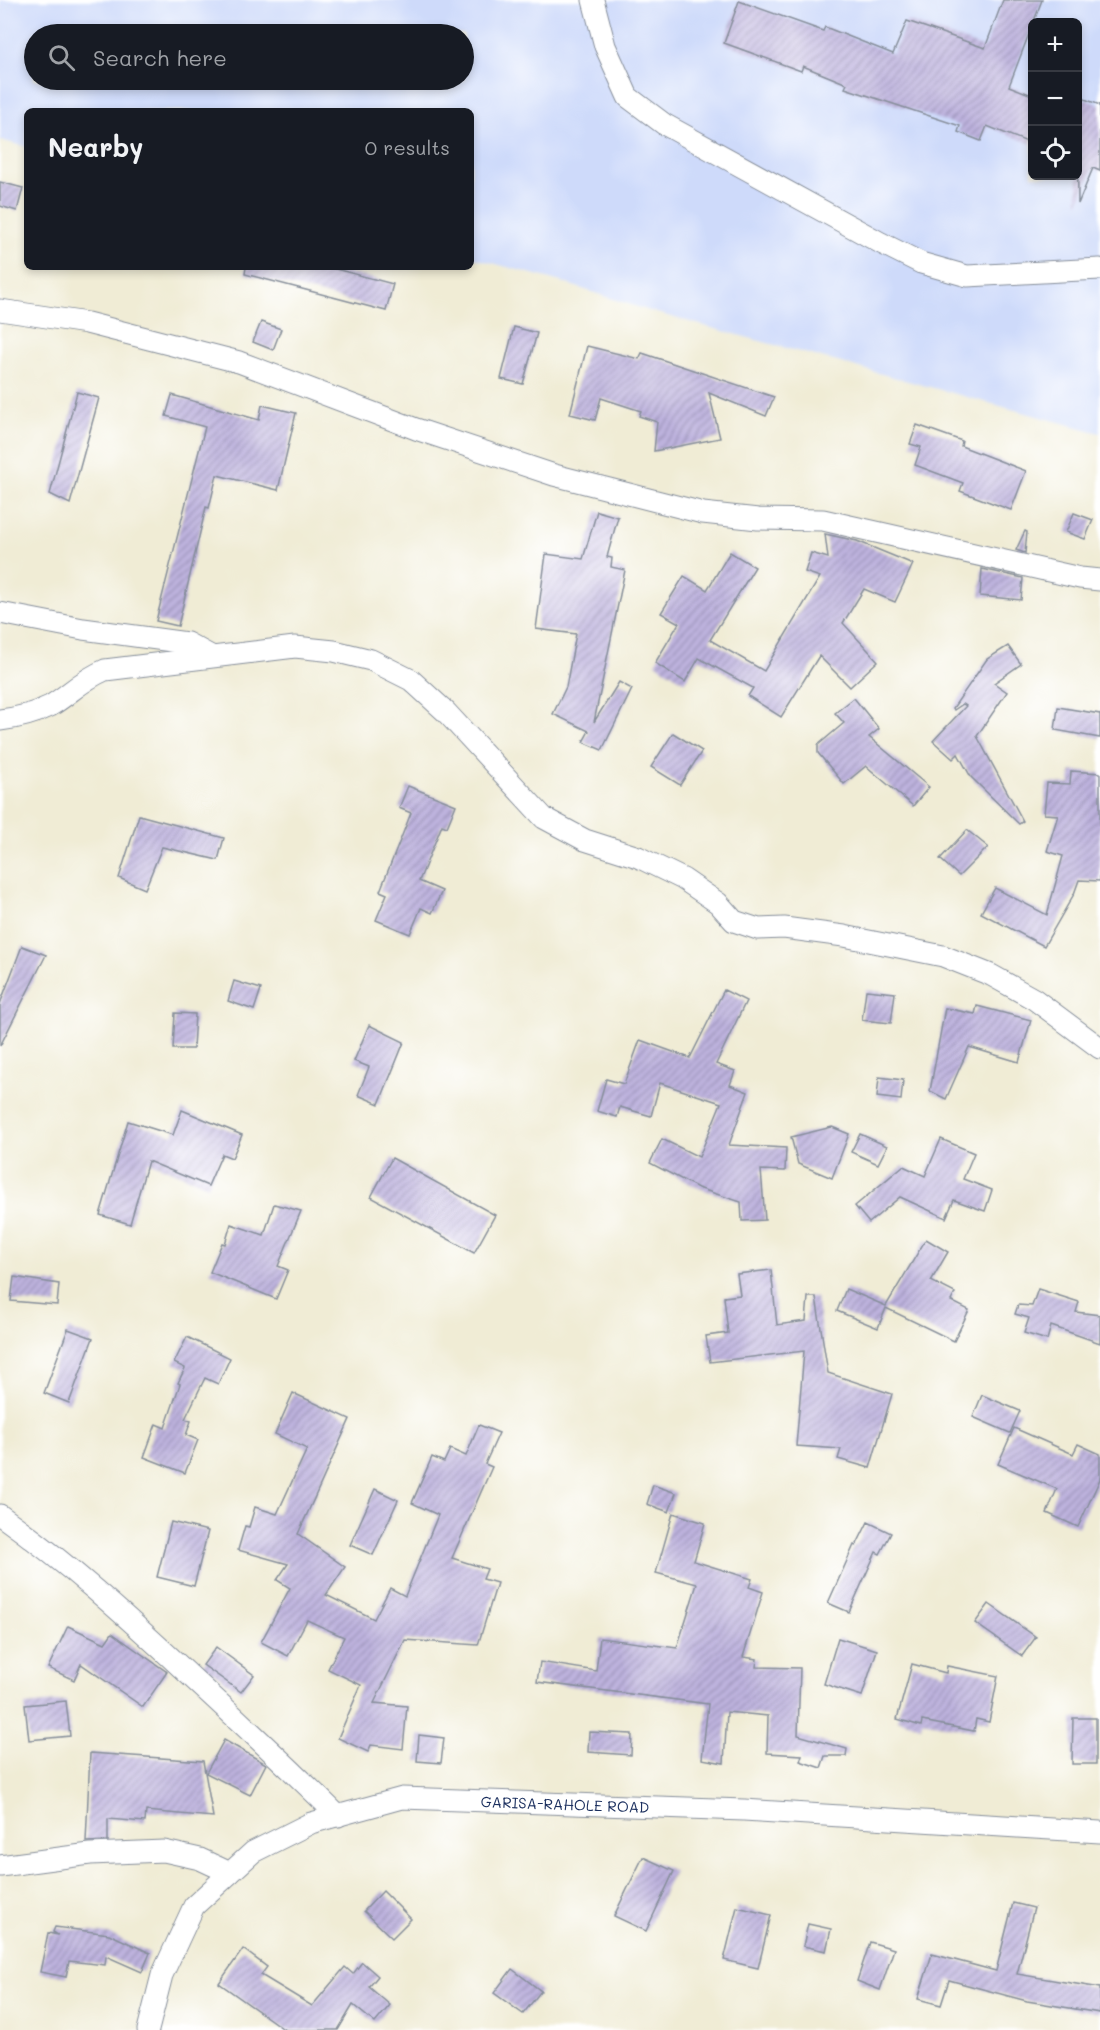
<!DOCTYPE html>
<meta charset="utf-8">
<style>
body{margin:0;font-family:Mali,sans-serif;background:#242831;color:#f1f3f6}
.controls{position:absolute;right:18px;top:18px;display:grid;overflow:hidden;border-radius:9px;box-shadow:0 3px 9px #0003}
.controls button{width:54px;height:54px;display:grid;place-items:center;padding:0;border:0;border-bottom:2px solid #363941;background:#171b24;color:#f1f3f6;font:30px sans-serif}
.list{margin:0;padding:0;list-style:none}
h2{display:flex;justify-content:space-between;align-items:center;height:78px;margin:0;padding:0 24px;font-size:26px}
h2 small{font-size:20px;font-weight:400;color:#9ea1a6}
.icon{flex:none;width:33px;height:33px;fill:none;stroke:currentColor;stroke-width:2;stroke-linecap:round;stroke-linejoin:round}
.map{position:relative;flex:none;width:1100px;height:2030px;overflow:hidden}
.search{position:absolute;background:#171b24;box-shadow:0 3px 9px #0003;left:24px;top:24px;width:450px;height:66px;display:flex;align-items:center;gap:15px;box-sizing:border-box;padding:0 21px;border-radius:33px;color:#9ea1a6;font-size:22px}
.panel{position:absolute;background:#171b24;box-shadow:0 3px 9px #0003;left:24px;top:108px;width:450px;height:162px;border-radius:9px}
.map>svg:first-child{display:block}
</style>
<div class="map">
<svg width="1100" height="2030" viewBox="0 0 1100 2030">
<defs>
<pattern id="building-hatch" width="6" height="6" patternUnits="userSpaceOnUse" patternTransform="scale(1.5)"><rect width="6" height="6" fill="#beb3de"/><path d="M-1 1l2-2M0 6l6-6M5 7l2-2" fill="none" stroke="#9a92b7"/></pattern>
</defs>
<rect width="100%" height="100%" fill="#fff"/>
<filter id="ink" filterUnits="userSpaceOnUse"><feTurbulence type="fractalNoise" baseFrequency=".0167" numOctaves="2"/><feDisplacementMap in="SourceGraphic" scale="12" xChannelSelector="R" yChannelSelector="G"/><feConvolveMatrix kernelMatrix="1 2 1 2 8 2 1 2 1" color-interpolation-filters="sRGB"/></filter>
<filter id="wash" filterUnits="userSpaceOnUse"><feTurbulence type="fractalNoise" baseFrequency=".008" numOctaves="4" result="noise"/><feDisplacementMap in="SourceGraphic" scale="24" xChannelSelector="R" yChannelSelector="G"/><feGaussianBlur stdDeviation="1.35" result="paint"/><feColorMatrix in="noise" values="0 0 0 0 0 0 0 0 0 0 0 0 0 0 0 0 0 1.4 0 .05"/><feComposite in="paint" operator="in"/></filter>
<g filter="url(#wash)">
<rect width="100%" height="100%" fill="#f0ecd5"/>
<!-- built -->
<path fill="#cedafa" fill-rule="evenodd" d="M 0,0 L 1100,0 L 1100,433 L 653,312 L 561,282 L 471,257 L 471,111 L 27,111 L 27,147 L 0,140 ZM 1032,22 L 1078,22 L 1078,176 L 1032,176 ZM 34,34 L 464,34 L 464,80 L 34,80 Z"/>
<g id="blocks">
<!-- building -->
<g fill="url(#building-hatch)">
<path d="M 1003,0 L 1042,0 L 1009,86 L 1032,95 L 1032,144 L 987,126 L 981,141 L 958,132 L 960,126 L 845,88 L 847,84 L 803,66 L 801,71 L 724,43 L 739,1 L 823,31 L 825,27 L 893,54 L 907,21 L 985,48 Z"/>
<path d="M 1077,96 L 1100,105 L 1100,171 L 1093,168 L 1078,204 Z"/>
<path d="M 0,182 L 23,188 L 17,211 L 0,206 Z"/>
<path d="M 246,267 L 328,267 L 393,284 L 386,311 L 245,274 Z"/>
<path d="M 261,322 L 281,329 L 273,350 L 253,342 Z"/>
<path d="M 514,327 L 537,333 L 523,384 L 501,379 Z"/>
<path d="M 587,346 L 639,359 L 642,353 L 774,397 L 766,416 L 709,393 L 720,438 L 654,451 L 657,422 L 639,416 L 641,411 L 601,398 L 595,420 L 570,414 Z"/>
<path d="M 77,392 L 99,398 L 70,504 L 50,494 Z"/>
<path d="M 172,395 L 259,420 L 262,405 L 296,413 L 278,490 L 217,475 L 209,508 L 206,507 L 178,626 L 156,621 L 205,427 L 166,416 Z"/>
<path d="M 917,425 L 962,441 L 961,446 L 1026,471 L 1011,510 L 960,491 L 963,483 L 915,465 L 921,447 L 910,444 Z"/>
<path d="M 597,511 L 618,517 L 607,557 L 612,558 L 611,567 L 625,570 L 594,722 L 619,682 L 632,689 L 602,750 L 583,742 L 589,731 L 553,714 L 566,687 L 576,634 L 536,629 L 546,554 L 583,559 Z"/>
<path d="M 1074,513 L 1093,520 L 1085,539 L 1066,532 Z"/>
<path d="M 1025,531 L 1027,532 L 1025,553 L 1016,550 Z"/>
<path d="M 825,534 L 857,541 L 913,564 L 895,602 L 864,589 L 843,623 L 878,661 L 850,687 L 819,656 L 781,717 L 748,696 L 753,688 L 699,658 L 685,682 L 655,663 L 679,623 L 661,613 L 684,576 L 707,590 L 730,552 L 755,567 L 710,640 L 764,671 L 820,577 L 805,572 L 811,553 L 828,558 Z"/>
<path d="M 982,569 L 1023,578 L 1021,600 L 980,596 Z"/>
<path d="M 1008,646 L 1021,664 L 994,683 L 1007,692 L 977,736 L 1023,821 L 1019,824 L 971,777 L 958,754 L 953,759 L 933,741 L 966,706 L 963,704 L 954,710 L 953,708 L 987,659 Z"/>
<path d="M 854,698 L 879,729 L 869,737 L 929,787 L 913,806 L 866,766 L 844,784 L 818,753 L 818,745 L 844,723 L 835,713 Z"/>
<path d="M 1058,707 L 1100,714 L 1100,738 L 1055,730 Z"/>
<path d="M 673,733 L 702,751 L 680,785 L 651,767 Z"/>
<path d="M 1071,771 L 1100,773 L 1100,881 L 1079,880 L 1074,894 L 1044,946 L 981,913 L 995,888 L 1047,915 L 1063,856 L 1047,851 L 1058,815 L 1044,814 L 1047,783 L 1070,784 Z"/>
<path d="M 408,786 L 456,805 L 447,827 L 442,825 L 419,881 L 442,891 L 432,913 L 421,908 L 410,934 L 376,920 L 387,894 L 380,891 L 411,813 L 399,808 Z"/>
<path d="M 139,815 L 224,838 L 218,860 L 162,847 L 145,889 L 119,878 Z"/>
<path d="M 967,830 L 988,847 L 959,876 L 940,859 Z"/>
<path d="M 22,946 L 46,955 L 0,1046 L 0,1004 Z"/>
<path d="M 234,981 L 261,989 L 254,1010 L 228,1001 Z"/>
<path d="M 724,990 L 746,1001 L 716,1064 L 735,1071 L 730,1085 L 748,1092 L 729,1145 L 786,1148 L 785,1171 L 761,1170 L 765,1220 L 742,1221 L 741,1202 L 698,1188 L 650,1163 L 662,1139 L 699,1157 L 721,1103 L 660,1083 L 651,1116 L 620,1107 L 617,1117 L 597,1111 L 606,1079 L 624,1084 L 640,1040 L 690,1058 Z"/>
<path d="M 866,990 L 895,993 L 891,1023 L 862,1020 Z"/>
<path d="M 977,1006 L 1031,1020 L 1019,1062 L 969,1047 L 946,1099 L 930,1091 L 945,1008 L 975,1014 Z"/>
<path d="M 175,1013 L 195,1014 L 193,1049 L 173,1049 Z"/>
<path d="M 369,1025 L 404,1042 L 379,1104 L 358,1095 L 369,1067 L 354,1061 Z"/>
<path d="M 879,1077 L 903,1080 L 901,1100 L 877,1097 Z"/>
<path d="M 182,1110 L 242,1135 L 232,1158 L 222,1154 L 208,1186 L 148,1161 L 130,1224 L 100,1215 L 128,1121 L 173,1135 Z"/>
<path d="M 832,1127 L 849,1134 L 832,1178 L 798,1164 L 791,1137 Z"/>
<path d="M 860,1134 L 887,1146 L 878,1164 L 851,1152 Z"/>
<path d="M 941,1139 L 974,1153 L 963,1179 L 992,1190 L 985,1211 L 954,1200 L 946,1218 L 900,1197 L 869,1223 L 855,1206 L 903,1166 L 925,1176 Z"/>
<path d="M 392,1158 L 495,1215 L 474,1253 L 371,1197 Z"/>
<path d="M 274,1204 L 301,1211 L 278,1266 L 288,1270 L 276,1299 L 210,1272 L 222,1243 L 225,1244 L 231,1224 L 264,1235 Z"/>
<path d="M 926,1239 L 948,1252 L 931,1281 L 955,1293 L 951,1301 L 969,1310 L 954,1341 L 886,1308 L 878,1328 L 837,1311 L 846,1289 L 886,1306 Z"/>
<path d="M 771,1270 L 777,1325 L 806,1321 L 808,1297 L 816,1297 L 828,1373 L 892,1394 L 870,1468 L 838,1459 L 841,1449 L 796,1446 L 804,1351 L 710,1362 L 706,1336 L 728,1333 L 724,1297 L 740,1295 L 737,1274 Z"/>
<path d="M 14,1277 L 59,1284 L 57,1305 L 11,1301 Z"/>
<path d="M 1038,1289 L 1079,1302 L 1076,1312 L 1100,1315 L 1100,1343 L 1051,1326 L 1047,1340 L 1024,1333 L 1029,1318 L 1015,1314 L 1018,1305 L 1032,1306 Z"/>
<path d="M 68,1329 L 93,1338 L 69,1403 L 44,1393 Z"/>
<path d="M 187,1337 L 230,1358 L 218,1384 L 205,1378 L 185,1419 L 191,1421 L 186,1435 L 198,1440 L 185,1473 L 144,1457 L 156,1424 L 165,1428 L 180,1384 L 178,1383 L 185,1368 L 174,1363 Z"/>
<path d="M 293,1393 L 350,1419 L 298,1534 L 345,1567 L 326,1595 L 374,1619 L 390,1588 L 405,1596 L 438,1515 L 412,1503 L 432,1457 L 444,1462 L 450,1449 L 466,1456 L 479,1425 L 499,1433 L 485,1464 L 492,1467 L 452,1558 L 487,1569 L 483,1579 L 497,1583 L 478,1645 L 405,1640 L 374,1703 L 407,1706 L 403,1749 L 371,1745 L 368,1752 L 338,1738 L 361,1685 L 328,1669 L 344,1637 L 307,1620 L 288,1656 L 261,1642 L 290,1588 L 277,1580 L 288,1564 L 238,1550 L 245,1526 L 249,1527 L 255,1507 L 277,1514 L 307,1449 L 275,1434 Z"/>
<path d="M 982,1395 L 1020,1411 L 1010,1433 L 973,1417 Z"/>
<path d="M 1014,1428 L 1073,1454 L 1078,1444 L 1100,1454 L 1100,1479 L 1078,1527 L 1047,1513 L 1057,1489 L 998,1464 Z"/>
<path d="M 653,1485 L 676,1493 L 669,1512 L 647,1504 Z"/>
<path d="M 375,1489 L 398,1500 L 373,1555 L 350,1545 Z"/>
<path d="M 673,1513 L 705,1523 L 694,1561 L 752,1579 L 749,1587 L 763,1592 L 743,1657 L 757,1659 L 756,1667 L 800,1668 L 798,1735 L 847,1749 L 846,1756 L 825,1756 L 821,1768 L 800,1761 L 802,1755 L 767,1753 L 768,1716 L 727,1712 L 724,1763 L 702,1759 L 708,1704 L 537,1682 L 540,1662 L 596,1671 L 600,1638 L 677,1648 L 697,1584 L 656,1573 Z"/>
<path d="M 171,1522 L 208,1531 L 194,1586 L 157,1577 Z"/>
<path d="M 868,1522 L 891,1533 L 880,1554 L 876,1552 L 849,1612 L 828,1603 L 854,1545 L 856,1546 Z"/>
<path d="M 989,1604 L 1036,1637 L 1022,1656 L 975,1623 Z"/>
<path d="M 68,1626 L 105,1643 L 112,1633 L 167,1672 L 143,1707 L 81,1664 L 74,1680 L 48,1668 Z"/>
<path d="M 838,1638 L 877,1650 L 862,1696 L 824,1684 Z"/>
<path d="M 216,1647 L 254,1675 L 241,1692 L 203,1665 Z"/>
<path d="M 912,1664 L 946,1673 L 947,1666 L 998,1676 L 989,1722 L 976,1719 L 974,1731 L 922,1721 L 921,1726 L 897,1719 Z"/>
<path d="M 66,1701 L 70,1736 L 29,1740 L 25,1705 Z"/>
<path d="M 1073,1718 L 1096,1718 L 1096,1764 L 1072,1764 Z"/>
<path d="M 589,1732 L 632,1734 L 631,1755 L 588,1752 Z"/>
<path d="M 419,1735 L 444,1738 L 441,1763 L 417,1761 Z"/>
<path d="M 224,1740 L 266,1764 L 250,1795 L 206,1773 Z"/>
<path d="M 90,1753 L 203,1761 L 213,1817 L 146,1811 L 145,1822 L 108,1819 L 108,1841 L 86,1842 Z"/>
<path d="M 643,1857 L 674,1871 L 646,1931 L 614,1916 Z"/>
<path d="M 383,1891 L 411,1919 L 392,1938 L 364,1911 Z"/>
<path d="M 1013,1903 L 1034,1908 L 1017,1974 L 1100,1988 L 1100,2013 L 1027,2001 L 949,1980 L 941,2005 L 918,1999 L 932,1954 L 996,1971 Z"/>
<path d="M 737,1907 L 771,1915 L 758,1968 L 724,1960 Z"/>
<path d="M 808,1924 L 831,1929 L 826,1951 L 803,1946 Z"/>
<path d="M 55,1927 L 109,1934 L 150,1953 L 142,1972 L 106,1956 L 105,1965 L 69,1961 L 66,1977 L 40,1972 L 48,1933 L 58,1935 L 53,1932 Z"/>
<path d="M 870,1942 L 894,1949 L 880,1990 L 857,1981 Z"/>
<path d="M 243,1949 L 267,1967 L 261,1975 L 312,2006 L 345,1967 L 353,1974 L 362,1962 L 378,1976 L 369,1987 L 390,2005 L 375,2023 L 353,2005 L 338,2030 L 285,2030 L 219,1983 Z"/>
<path d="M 512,1969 L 541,1991 L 523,2014 L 494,1993 Z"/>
</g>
</g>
</g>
<g filter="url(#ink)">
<use href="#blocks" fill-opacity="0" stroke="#868e9a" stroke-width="1.5"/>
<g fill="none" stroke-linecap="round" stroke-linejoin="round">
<defs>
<g id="minor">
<path d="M 593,0 L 605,46 L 628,97 L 664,124 L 881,243 L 921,263 L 967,276 L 1100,269"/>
<path d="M 0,310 L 87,323 L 239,362 L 416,429 L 554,475 L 703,513 L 758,519 L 823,520 L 1080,578 L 1100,580"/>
<path d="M 0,613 L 83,629 L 187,643 L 211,656"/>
<path d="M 0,720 C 18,718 34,714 50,706 C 69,695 81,680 105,670 L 295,647 L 334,651 L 371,660 L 411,680 L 446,712 L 544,818 L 585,840 L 638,857 L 683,879 L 718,903 L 734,921 L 758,929 L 784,928 L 844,936 L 943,956 L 991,975 L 1034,999 L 1100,1048"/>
<path d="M 0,1515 C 66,1562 126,1616 185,1671 C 237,1719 288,1766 338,1816"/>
<path d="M 0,1866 L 90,1854 L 164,1851 L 200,1859 L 230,1873"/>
<path d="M 148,2030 L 162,1975 L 194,1906 L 253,1852 L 311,1823 L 402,1798 L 744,1810 L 1100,1832"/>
</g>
</defs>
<!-- minor casing -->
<use href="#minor" stroke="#868e9a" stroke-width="23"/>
<!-- minor -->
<use href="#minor" stroke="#fff" stroke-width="21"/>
</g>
</g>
<g text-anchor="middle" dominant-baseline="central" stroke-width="4.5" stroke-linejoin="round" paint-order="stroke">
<!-- street labels -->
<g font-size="15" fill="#1b2f5e" stroke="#fff">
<text transform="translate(565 1804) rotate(2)">GARISA-RAHOLE ROAD</text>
</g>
</g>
</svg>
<div class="controls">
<button>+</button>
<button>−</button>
<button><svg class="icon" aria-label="locate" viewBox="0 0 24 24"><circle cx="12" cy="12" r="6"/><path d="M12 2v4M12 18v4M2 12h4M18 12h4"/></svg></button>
</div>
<div class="search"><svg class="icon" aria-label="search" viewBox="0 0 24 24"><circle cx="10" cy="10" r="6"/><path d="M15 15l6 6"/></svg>Search here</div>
<section class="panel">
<h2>Nearby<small>0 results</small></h2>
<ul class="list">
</ul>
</section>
</div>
